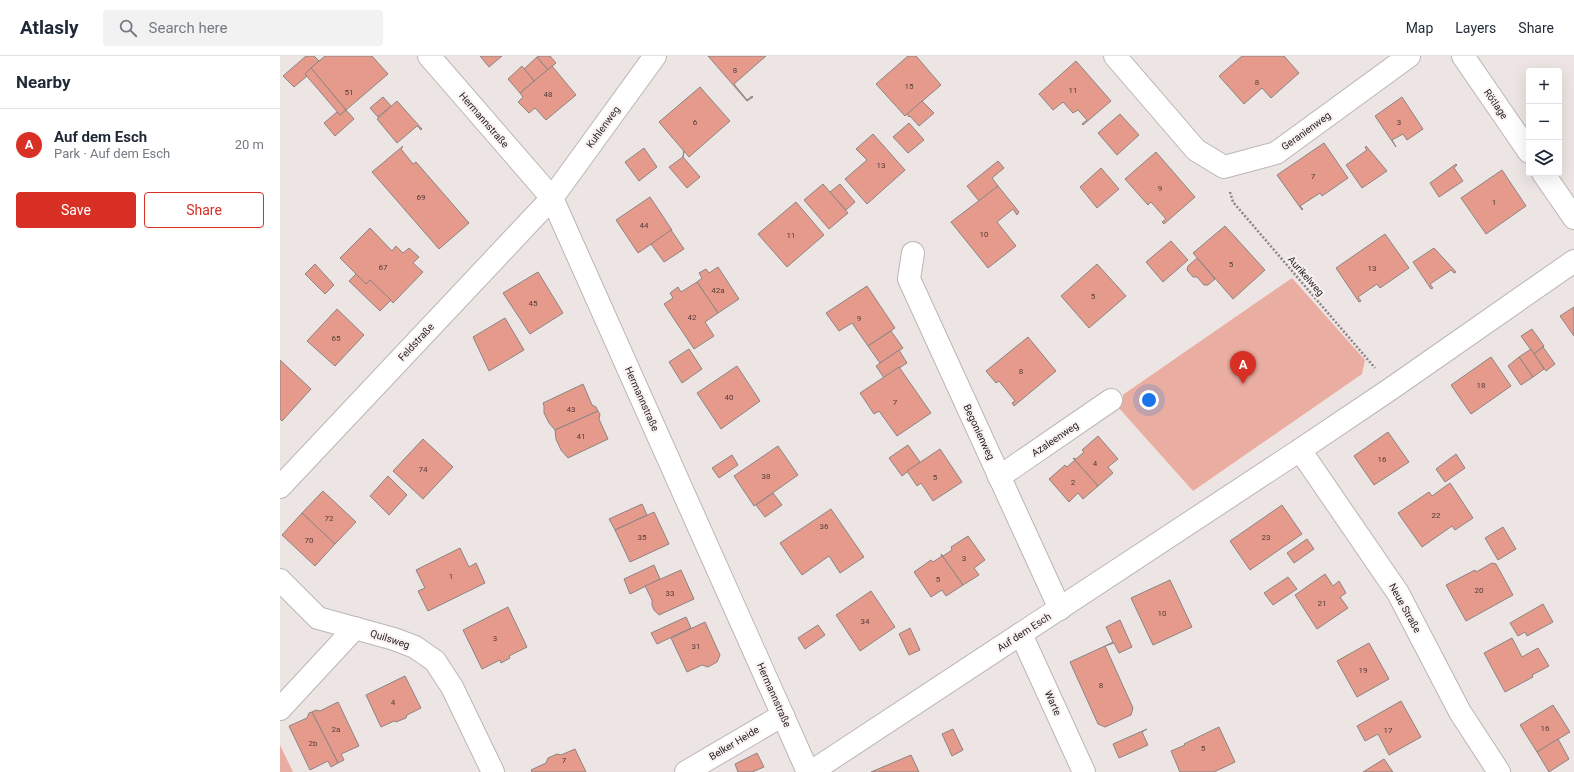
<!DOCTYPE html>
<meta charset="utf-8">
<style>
body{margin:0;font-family:Roboto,sans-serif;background:#f2f2f3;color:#1f2937}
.controls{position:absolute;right:12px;top:12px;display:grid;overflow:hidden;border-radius:4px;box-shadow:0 4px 16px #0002}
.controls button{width:36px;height:36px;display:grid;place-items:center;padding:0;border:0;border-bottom:1px solid #e0e1e3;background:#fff;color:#1f2937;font:20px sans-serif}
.you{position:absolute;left:869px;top:344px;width:14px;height:14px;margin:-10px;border:3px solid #fff;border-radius:50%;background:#1a73e8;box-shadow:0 0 0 6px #1a73e833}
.badge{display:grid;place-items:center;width:26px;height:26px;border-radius:50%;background:#d93025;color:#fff;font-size:13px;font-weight:700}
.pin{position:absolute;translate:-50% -33px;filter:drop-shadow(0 1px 2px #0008)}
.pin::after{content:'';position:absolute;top:21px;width:14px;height:12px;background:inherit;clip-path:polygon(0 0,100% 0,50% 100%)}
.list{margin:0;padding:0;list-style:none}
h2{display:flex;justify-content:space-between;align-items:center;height:52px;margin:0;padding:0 16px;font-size:17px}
h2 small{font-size:13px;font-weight:400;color:#747a83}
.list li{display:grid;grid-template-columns:26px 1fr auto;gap:12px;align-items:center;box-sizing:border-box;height:72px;padding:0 16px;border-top:1px solid #e0e1e3}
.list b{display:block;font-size:15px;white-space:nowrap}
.list p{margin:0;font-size:13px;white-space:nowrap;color:#747a83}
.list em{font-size:13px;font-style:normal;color:#747a83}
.actions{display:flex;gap:8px;padding:12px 16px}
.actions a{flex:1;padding:9px 0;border:1px solid #d93025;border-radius:4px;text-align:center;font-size:14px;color:#d93025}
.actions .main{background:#d93025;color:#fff}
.icon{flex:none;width:22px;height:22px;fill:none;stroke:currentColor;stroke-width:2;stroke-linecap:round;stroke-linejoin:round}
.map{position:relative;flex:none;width:1294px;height:716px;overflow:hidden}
header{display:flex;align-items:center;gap:24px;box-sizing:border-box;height:56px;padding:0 20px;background:#fff;border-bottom:1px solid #e0e1e3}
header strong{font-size:19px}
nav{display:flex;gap:22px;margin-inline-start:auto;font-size:14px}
.search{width:280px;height:36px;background:#f2f2f3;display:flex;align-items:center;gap:10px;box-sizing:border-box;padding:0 14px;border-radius:4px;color:#747a83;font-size:15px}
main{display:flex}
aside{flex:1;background:#fff}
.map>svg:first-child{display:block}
</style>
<header>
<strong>Atlasly</strong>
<div class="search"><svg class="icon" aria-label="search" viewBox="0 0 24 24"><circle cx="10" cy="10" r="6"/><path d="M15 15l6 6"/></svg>Search here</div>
<nav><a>Map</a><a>Layers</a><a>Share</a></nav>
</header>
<main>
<aside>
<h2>Nearby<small></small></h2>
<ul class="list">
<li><span class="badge">A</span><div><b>Auf dem Esch</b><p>Park · Auf dem Esch</p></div><em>20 m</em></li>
</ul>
<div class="actions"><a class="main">Save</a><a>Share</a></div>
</aside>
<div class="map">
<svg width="1294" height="716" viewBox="0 0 1294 716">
<rect width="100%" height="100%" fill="#ece5e4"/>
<!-- green -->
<g fill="#eaada1">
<path d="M 1012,222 L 1085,304 L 1082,318 L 913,435 L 838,351 L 844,338 Z"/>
<path d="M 0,689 L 13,716 L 0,716 Z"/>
</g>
<!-- building -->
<g fill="#e69a8b" stroke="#8b8483">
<path d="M 26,0 L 34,0 L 39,5 L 25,18 L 27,20 L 14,31 L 3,20 Z"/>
<path d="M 45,0 L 92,0 L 108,18 L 66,54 L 31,12 Z"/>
<path d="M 200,0 L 222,0 L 209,11 Z"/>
<path d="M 259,0 L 270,0 L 276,7 L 268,14 L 257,1 Z"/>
<path d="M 428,0 L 486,0 L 454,28 L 467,44 L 472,40 L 473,41 L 467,45 Z"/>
<path d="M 628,0 L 636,0 L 661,29 L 625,60 L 596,28 Z"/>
<path d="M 962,0 L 1004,0 L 1019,17 L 991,42 L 982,32 L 964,48 L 939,20 Z"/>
<path d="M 257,1 L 268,14 L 254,25 L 244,13 Z"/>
<path d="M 796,5 L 831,45 L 803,69 L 802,68 L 807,64 L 798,54 L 793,57 L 783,46 L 773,54 L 759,38 Z"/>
<path d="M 242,10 L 254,25 L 240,37 L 228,23 Z"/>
<path d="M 272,10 L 296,39 L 266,64 L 255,52 L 249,57 L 238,46 L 243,41 L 240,37 Z"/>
<path d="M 31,12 L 66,54 L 60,59 L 25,18 Z"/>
<path d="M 420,31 L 450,65 L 409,101 L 379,66 Z"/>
<path d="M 103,41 L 111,50 L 98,61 L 90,52 Z"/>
<path d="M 1122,41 L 1143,73 L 1127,84 L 1123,78 L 1112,84 L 1116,91 L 1095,60 Z"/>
<path d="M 117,45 L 142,73 L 141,74 L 137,70 L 117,87 L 97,63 Z"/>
<path d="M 642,45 L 654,57 L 639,70 L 630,60 L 629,61 L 627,58 Z"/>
<path d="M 66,54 L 74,63 L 55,80 L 44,67 L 57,56 L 60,59 Z"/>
<path d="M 840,58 L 859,79 L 837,99 L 818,77 Z"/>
<path d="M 629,67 L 644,84 L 628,97 L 613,81 Z"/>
<path d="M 593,78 L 625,114 L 587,148 L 565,123 L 587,104 L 576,93 Z"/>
<path d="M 1044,87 L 1068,122 L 1042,140 L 1040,137 L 1020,150 L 1023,153 L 1022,154 L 997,119 Z"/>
<path d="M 123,90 L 121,93 L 133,108 L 136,106 L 189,167 L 159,193 L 92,116 Z"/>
<path d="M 1086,90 L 1107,115 L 1082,132 L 1066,109 L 1087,94 L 1085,92 Z"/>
<path d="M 364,92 L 377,111 L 359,125 L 345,106 Z"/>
<path d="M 404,95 L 403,101 L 420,121 L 407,132 L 389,111 L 403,101 Z"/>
<path d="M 876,96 L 915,141 L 884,168 L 882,166 L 886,163 L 871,146 L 868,149 L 845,123 Z"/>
<path d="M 718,105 L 724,112 L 712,122 L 718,130 L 699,145 L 687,130 Z"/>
<path d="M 1176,108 L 1177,109 L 1174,112 L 1183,125 L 1159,141 L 1150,127 Z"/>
<path d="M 821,112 L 839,133 L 817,152 L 800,131 Z"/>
<path d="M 1222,114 L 1246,150 L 1206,178 L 1181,142 Z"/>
<path d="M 543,128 L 568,157 L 549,173 L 524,144 Z"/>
<path d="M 560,128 L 575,146 L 566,154 L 550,136 Z"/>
<path d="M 718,130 L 739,156 L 737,159 L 733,153 L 717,166 L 736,190 L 708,212 L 671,166 Z"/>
<path d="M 370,141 L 392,174 L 358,197 L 336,164 Z"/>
<path d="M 516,146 L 544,179 L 507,211 L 478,178 Z"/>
<path d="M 945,170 L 985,214 L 953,243 L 913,197 Z"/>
<path d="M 90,172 L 112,195 L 116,190 L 123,197 L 129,192 L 139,201 L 133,207 L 143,216 L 113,247 L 90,224 L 86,228 L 60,202 Z"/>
<path d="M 391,174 L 404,193 L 384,206 L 371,188 Z"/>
<path d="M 1105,178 L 1129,212 L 1100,232 L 1097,228 L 1078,241 L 1081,245 L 1079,246 L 1056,212 Z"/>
<path d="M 891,185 L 908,204 L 883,226 L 866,206 Z"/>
<path d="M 1154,192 L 1176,216 L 1174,217 L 1171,214 L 1150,228 L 1153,232 L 1151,233 L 1133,206 Z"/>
<path d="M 917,202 L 935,223 L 928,229 L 924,229 L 917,221 L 913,221 L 907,214 L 908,210 Z"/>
<path d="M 35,208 L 54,229 L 45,238 L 25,218 Z"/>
<path d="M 817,208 L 846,240 L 809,272 L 781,240 Z"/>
<path d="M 438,211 L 459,243 L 438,257 L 417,226 L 422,222 L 419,217 L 426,213 L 429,217 Z"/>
<path d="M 258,216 L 283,257 L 250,278 L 223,237 Z"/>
<path d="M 76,218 L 86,228 L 90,224 L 111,244 L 100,255 L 69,225 Z"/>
<path d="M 417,226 L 438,257 L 425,266 L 434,280 L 414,293 L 384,248 L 393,242 L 390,237 L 398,231 L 401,236 Z"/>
<path d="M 587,230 L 615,272 L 588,290 L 572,267 L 559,275 L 546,257 Z"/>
<path d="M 1294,251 L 1294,280 L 1280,260 Z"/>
<path d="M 57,253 L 84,279 L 55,310 L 27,285 Z"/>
<path d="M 225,262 L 244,294 L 209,315 L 193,281 Z"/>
<path d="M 1252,273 L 1264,290 L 1254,298 L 1241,280 Z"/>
<path d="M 611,275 L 623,292 L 600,307 L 588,290 Z"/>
<path d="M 748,281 L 776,315 L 734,350 L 732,347 L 735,345 L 719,325 L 716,327 L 706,315 Z"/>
<path d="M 1263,291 L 1275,308 L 1266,315 L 1254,298 Z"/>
<path d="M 409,293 L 422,313 L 402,327 L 389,306 Z"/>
<path d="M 1251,293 L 1264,313 L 1253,321 L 1239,301 Z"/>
<path d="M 619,294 L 627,307 L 604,322 L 596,310 Z"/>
<path d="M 1211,301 L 1231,330 L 1191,358 L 1171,329 Z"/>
<path d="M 1239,301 L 1253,321 L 1241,329 L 1228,310 Z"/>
<path d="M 0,304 L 31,333 L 2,365 L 0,363 Z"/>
<path d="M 457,310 L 480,345 L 441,373 L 417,337 Z"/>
<path d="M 619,311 L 651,357 L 617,380 L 599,355 L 594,358 L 580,337 Z"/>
<path d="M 303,328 L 312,349 L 316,351 L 318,355 L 275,374 L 269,367 L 264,357 L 264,350 L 263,347 Z"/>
<path d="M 318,355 L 320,358 L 319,363 L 328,383 L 288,402 L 281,394 L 276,383 L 275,374 Z"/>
<path d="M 1108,376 L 1129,406 L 1094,429 L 1074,400 Z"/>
<path d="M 818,380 L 838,403 L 828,411 L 833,417 L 818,430 L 793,402 L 796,403 L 804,396 L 802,394 Z"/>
<path d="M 143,383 L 173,411 L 143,443 L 113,415 Z"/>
<path d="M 628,389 L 640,406 L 622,420 L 609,402 Z"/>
<path d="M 498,390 L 518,419 L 474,450 L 454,420 Z"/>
<path d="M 660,393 L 682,426 L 653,445 L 641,427 L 637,430 L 627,415 Z"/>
<path d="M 1176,398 L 1185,412 L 1165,426 L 1156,413 Z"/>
<path d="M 452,399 L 458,409 L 439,422 L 432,412 Z"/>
<path d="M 793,402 L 818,430 L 803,443 L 798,437 L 789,446 L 769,423 L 785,409 L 787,411 L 795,404 Z"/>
<path d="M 108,420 L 127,439 L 109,459 L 90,440 Z"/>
<path d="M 1170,427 L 1193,462 L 1175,474 L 1172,470 L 1142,491 L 1118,457 L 1149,436 L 1152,440 Z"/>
<path d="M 43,435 L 76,466 L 55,488 L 22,457 Z"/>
<path d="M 493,437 L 502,449 L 485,461 L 476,449 Z"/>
<path d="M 362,448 L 367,459 L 335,474 L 329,463 Z"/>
<path d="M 1002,449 L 1022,478 L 970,514 L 950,485 Z"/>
<path d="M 551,453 L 584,501 L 560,517 L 549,500 L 522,519 L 500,487 Z"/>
<path d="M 374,456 L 389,488 L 350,506 L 335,474 Z"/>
<path d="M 22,457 L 55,488 L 35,510 L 2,479 Z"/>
<path d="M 1223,471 L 1236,493 L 1218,504 L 1205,482 Z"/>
<path d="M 688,480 L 705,504 L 694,512 L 699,519 L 683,529 L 661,498 L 663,500 L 672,494 L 671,491 Z"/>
<path d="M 1027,483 L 1034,493 L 1014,507 L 1007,497 Z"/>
<path d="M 180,492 L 189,511 L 196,507 L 205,527 L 148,555 L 138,535 L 145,532 L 136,514 Z"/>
<path d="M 661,498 L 683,529 L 666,540 L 662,534 L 651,541 L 634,516 L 651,504 L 653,506 L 662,500 Z"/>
<path d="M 1212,507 L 1216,508 L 1233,539 L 1186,565 L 1166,529 L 1195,514 L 1196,516 Z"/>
<path d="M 374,509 L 380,523 L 350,538 L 344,523 Z"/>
<path d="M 401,514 L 414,543 L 379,559 L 374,554 L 372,549 L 372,544 L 365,530 Z"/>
<path d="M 1045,518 L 1053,530 L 1059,525 L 1066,537 L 1060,541 L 1068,552 L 1037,573 L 1015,539 Z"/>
<path d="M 1008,521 L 1017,533 L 993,549 L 984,537 Z"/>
<path d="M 890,524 L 912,571 L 873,589 L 851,542 Z"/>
<path d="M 591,535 L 615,571 L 580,595 L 556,559 Z"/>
<path d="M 1263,548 L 1273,566 L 1247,580 L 1245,576 L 1238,580 L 1230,567 Z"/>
<path d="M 228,551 L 247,591 L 229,600 L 230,602 L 221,607 L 220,604 L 202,613 L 183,574 Z"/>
<path d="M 406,561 L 411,572 L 377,588 L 371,577 Z"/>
<path d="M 840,564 L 852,591 L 839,597 L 834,587 L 825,590 L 833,586 L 826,571 Z"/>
<path d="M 425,566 L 440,599 L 437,606 L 428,611 L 422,609 L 407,616 L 391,582 Z"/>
<path d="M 538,569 L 545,579 L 525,593 L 518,582 Z"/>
<path d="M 630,572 L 640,594 L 629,599 L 619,578 Z"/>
<path d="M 1232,582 L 1242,601 L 1258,592 L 1269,610 L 1252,619 L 1253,621 L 1225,636 L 1204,597 Z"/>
<path d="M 1089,587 L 1109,623 L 1077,641 L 1057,605 Z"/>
<path d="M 825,590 L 853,652 L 851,659 L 825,671 L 818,668 L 790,606 Z"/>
<path d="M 125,620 L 141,652 L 127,659 L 126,662 L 116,666 L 114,665 L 101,671 L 86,639 Z"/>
<path d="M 1121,645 L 1141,681 L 1109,699 L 1098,678 L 1085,685 L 1077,670 Z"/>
<path d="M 58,646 L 79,690 L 61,698 L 64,704 L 58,707 L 32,656 L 36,654 L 40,655 Z"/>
<path d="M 1273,649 L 1290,676 L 1257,696 L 1240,669 Z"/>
<path d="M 32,656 L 58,707 L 51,711 L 48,705 L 30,714 L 9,670 L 27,662 L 29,657 Z"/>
<path d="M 939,671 L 955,706 L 934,716 L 900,716 L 891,695 L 905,689 L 904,688 Z"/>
<path d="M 673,673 L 683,694 L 672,700 L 662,678 Z"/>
<path d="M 867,673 L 862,676 L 868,689 L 839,702 L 833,688 Z"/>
<path d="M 1278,683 L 1289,703 L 1269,716 L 1257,696 Z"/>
<path d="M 295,693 L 306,716 L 252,716 L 251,714 L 266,707 L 268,702 L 277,698 L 281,699 Z"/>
<path d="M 477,697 L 484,711 L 472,716 L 458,716 L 455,708 Z"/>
<path d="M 631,699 L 639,716 L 591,716 Z"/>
<path d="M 1104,703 L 1113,716 L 1083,716 Z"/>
</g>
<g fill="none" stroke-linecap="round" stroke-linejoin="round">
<defs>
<g id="minor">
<path d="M 149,0 L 272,142 L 528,716"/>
<path d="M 835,0 L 916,94 L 944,111 L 996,97 L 1129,0"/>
<path d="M 1183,0 L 1249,96"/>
<path d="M 1263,117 L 1294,162"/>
<path d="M 633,197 L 629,223 L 780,553"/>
<path d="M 1020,394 L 1118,537 L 1180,656 L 1219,716"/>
<path d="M 719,421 L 831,344"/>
<path d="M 0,431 L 272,142 L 375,0"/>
<path d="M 0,524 L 38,562 L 114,583 L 135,591 L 155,605 L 172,631 L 213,716"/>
<path d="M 741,578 L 804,716"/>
<path d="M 0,653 L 75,572"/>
<path d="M 406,716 L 503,659"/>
<path d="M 531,716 L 1020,394 L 1112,332 L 1294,205"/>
</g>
</defs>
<!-- minor casing -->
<use href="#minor" stroke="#bcb5b4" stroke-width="24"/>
<!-- path -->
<path stroke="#898484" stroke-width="2.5" stroke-dasharray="2 2" stroke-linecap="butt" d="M 950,136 L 953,146 L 1095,312"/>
<!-- minor -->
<use href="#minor" stroke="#fff" stroke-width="22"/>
</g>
<g text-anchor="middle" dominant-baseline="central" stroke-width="4" stroke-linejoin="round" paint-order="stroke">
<!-- number labels -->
<g font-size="8" fill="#523d39">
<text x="455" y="14">8</text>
<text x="977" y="26">8</text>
<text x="629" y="30">15</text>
<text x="793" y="34">11</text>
<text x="69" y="36">51</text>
<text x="268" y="38">48</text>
<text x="415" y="66">6</text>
<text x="1119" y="66">3</text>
<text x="601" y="109">13</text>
<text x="1033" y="120">7</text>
<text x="880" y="132">9</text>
<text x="141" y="141">69</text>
<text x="1214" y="146">1</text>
<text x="364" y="169">44</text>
<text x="704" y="178">10</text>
<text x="511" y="179">11</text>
<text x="951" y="208">5</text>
<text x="103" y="211">67</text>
<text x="1092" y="212">13</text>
<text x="438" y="234">42a</text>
<text x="813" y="240">5</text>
<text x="253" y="247">45</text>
<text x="412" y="261">42</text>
<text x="579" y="262">9</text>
<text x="56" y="282">65</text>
<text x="741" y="315">8</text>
<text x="1201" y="329">18</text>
<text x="449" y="341">40</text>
<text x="615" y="346">7</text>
<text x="291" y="353">43</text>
<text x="301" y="380">41</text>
<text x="1102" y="403">16</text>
<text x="815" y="407">4</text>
<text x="143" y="413">74</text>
<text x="486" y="420">38</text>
<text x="655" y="421">5</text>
<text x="793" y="426">2</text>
<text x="1156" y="459">22</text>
<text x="49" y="462">72</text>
<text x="544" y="470">36</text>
<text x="362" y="481">35</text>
<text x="986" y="481">23</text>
<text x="29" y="484">70</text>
<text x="684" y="502">3</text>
<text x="171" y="520">1</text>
<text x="658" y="523">5</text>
<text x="1199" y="534">20</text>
<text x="390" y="537">33</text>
<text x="1042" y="547">21</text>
<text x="882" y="557">10</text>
<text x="585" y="565">34</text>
<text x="215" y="582">3</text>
<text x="416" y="590">31</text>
<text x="1083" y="614">19</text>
<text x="821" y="629">8</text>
<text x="113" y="646">4</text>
<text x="1265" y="672">16</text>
<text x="56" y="673">2a</text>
<text x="1108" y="674">17</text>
<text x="33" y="687">2b</text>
<text x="923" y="692">5</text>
<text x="284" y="704">7</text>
</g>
<!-- street labels -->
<g font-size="10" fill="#211e1e" stroke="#faf2f1">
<text transform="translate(1216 48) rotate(56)">Rötlage</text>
<text transform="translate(204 64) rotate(49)">Hermannstraße</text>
<text transform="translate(323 71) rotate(-54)">Kuhlenweg</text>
<text transform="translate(1026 75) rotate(-36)">Geranienweg</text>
<text transform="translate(1026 220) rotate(49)">Aurikelweg</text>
<text transform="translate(136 286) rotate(-47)">Feldstraße</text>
<text transform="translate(362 343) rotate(66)">Hermannstraße</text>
<text transform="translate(699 376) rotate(65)">Begonienweg</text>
<text transform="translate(775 383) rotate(-34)">Azaleenweg</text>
<text transform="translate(1125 552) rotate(61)">Neue Straße</text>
<text transform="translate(744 576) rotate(-33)">Auf dem Esch</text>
<text transform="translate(110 583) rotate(18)">Quilsweg</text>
<text transform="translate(494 639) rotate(66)">Hermannstraße</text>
<text transform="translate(773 647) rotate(66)">Warte</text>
<text transform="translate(454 687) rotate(-31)">Belker Heide</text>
</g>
</g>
</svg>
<div class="controls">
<button>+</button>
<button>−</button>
<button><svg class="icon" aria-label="layers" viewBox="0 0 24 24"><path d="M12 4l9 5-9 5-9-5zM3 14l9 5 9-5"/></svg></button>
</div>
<div class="you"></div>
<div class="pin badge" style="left:963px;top:328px">A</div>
</div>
</main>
